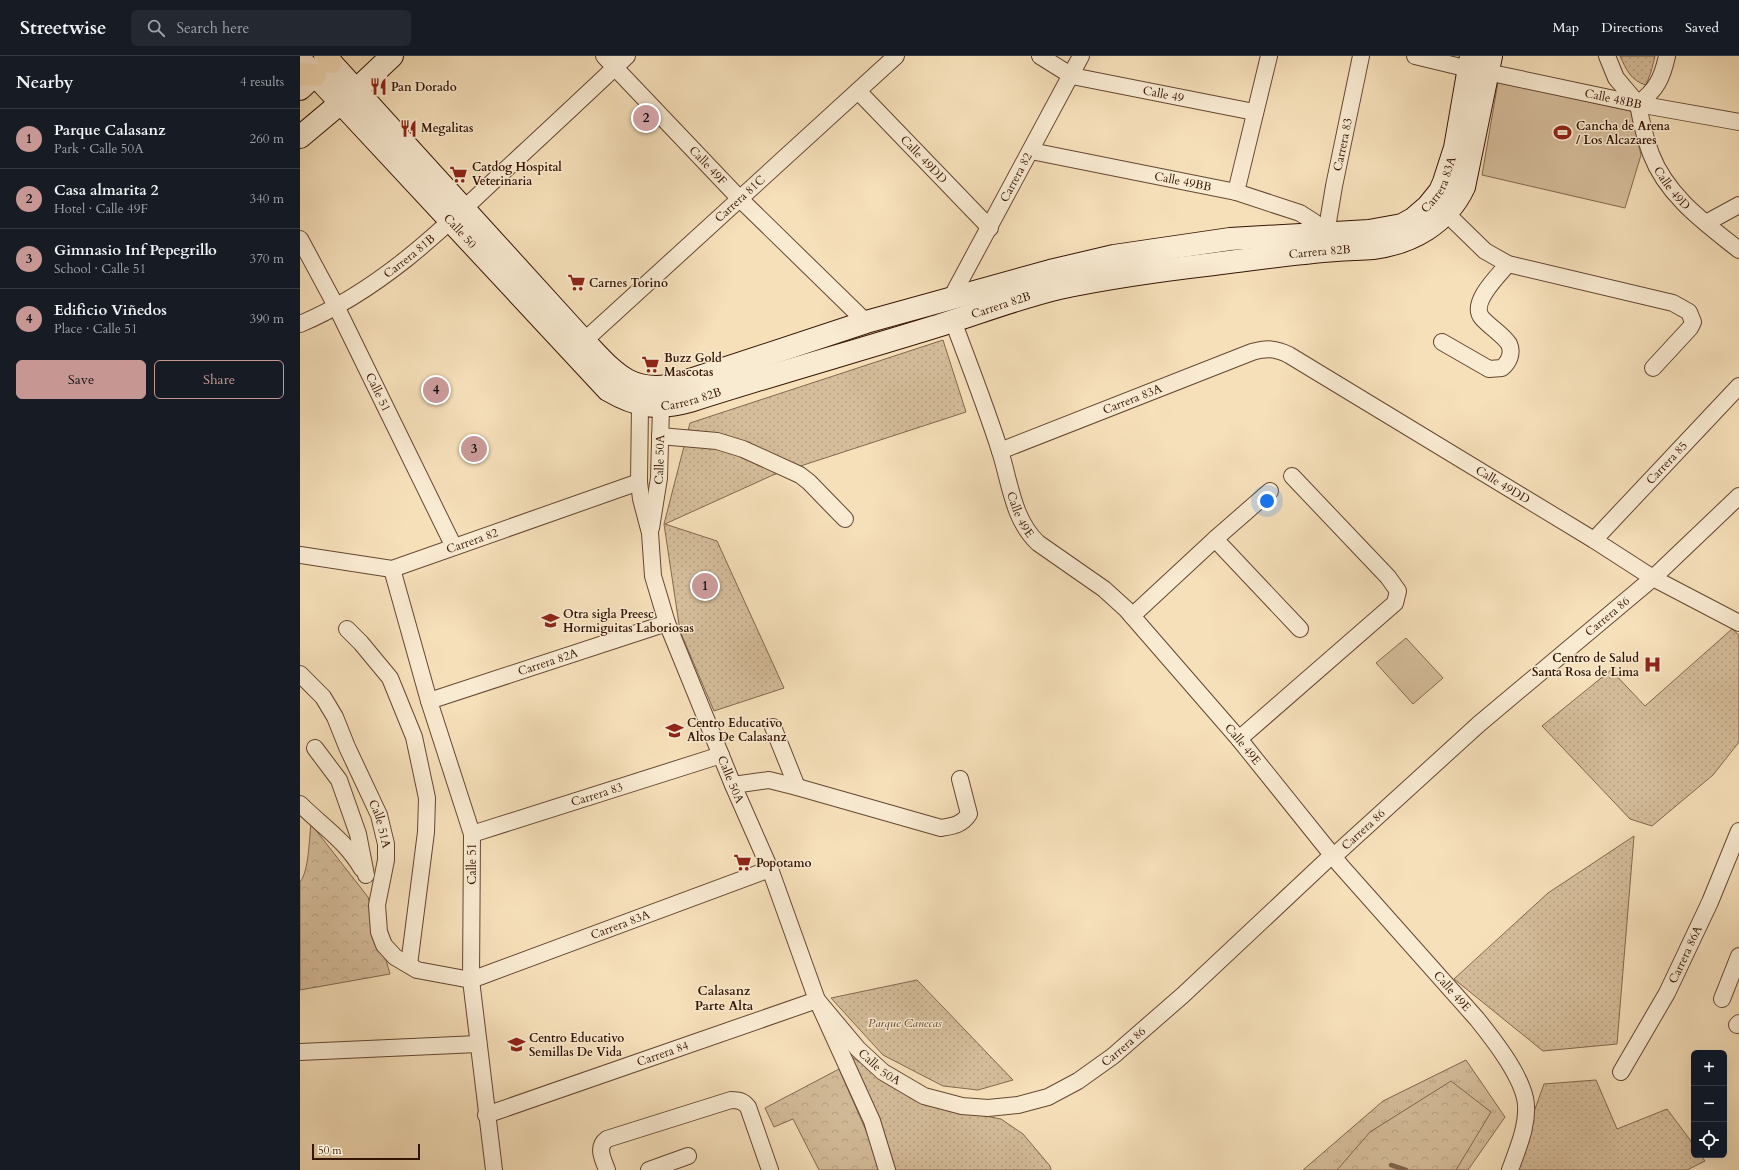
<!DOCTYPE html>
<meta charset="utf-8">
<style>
body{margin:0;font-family:Cardo,serif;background:#242831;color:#f1f3f6}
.controls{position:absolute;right:12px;bottom:12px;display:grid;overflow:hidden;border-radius:6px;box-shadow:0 4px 16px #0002}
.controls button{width:36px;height:36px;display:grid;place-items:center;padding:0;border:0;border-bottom:1px solid #363941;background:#171b24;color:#f1f3f6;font:20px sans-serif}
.scale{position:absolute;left:12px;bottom:10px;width:108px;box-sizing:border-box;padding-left:4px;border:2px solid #341403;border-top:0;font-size:11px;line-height:14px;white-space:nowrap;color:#341403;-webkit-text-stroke:3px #f9ebd2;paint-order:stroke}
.you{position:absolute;left:967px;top:445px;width:14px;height:14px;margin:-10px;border:3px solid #fff;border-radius:50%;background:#1a73e8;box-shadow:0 0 0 6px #1a73e833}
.badge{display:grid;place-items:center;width:26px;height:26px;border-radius:50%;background:#c59692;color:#111;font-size:13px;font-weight:700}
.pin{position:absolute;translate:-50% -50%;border:2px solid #fff;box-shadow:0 1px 4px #0006}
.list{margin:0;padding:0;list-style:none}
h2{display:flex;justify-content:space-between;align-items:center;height:52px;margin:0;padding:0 16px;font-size:17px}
h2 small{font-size:13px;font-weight:400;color:#9ea1a6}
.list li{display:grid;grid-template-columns:26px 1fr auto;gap:12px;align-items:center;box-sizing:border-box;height:60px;padding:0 16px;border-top:1px solid #363941}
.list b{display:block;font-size:15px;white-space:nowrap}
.list p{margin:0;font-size:13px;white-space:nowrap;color:#9ea1a6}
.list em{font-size:13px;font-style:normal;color:#9ea1a6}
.actions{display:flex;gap:8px;padding:12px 16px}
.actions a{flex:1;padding:9px 0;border:1px solid #c59692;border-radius:6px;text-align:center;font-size:14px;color:#c59692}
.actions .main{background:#c59692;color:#111}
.icon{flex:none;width:22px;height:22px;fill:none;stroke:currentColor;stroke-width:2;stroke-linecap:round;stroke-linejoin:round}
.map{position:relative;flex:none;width:1439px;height:1114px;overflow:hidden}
header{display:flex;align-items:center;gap:24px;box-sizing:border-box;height:56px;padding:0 20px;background:#171b24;border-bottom:1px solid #363941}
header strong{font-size:19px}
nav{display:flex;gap:22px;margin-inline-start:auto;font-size:14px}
.search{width:280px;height:36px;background:#242831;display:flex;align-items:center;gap:10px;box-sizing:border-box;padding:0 14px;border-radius:6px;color:#9ea1a6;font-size:15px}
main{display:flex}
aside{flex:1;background:#171b24}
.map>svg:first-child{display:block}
</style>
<header>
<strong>Streetwise</strong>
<div class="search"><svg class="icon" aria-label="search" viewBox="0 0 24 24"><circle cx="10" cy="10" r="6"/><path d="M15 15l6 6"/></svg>Search here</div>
<nav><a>Map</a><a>Directions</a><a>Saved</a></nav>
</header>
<main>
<aside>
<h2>Nearby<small>4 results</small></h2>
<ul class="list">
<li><span class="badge">1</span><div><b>Parque Calasanz</b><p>Park · Calle 50A</p></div><em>260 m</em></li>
<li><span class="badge">2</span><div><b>Casa almarita 2</b><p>Hotel · Calle 49F</p></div><em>340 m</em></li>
<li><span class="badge">3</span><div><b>Gimnasio Inf Pepegrillo</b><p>School · Calle 51</p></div><em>370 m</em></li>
<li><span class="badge">4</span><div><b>Edificio Viñedos</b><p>Place · Calle 51</p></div><em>390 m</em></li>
</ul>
<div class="actions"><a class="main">Save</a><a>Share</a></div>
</aside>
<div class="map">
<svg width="1439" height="1114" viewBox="0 0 1439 1114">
<defs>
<pattern id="grass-tufts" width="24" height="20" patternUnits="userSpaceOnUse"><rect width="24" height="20" fill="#d5bd9b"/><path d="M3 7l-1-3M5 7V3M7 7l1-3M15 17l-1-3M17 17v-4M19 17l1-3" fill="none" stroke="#b7a284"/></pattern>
<pattern id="forest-crowns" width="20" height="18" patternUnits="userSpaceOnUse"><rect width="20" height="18" fill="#d5bd9b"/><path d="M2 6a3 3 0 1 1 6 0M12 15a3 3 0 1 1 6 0" fill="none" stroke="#b7a284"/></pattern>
<pattern id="park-dots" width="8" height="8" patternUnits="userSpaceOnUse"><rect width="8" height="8" fill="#d5bd9b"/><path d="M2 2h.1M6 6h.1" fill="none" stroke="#b7a284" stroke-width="1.8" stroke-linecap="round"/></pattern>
</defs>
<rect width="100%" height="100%" fill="#f6e0ba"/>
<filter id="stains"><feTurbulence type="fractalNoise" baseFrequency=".005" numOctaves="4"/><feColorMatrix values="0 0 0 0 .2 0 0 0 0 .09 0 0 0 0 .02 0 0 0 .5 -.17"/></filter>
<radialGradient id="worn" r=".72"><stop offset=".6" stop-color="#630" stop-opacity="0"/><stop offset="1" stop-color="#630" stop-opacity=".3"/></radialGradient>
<!-- grass -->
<path fill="url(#grass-tufts)" stroke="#84684f" d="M 1166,1004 L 1205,1061 L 1168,1114 L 1003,1114 L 1083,1045 Z"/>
<!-- forest -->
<g fill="url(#forest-crowns)" stroke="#84684f">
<path d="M 11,768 L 68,841 L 90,918 L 0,934 L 0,826 C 9,815 9,783 11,768 Z"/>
<path d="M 539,1013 L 579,1104 L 579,1114 L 519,1114 L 493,1063 L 474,1071 L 465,1052 Z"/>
<path d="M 1151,1025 L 1191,1056 L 1156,1114 L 1037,1114 L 1070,1076 Z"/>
</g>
<!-- park -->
<g fill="url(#park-dots)" stroke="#84684f">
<path d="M 1320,0 L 1355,0 L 1351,16 L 1346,29 C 1331,25 1326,13 1320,0 Z"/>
<path d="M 643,284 L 666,356 L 473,419 L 365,468 L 417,485 L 484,632 L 414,655 L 380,575 L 364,468 L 390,367 Z"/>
<path d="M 1432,573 L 1439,579 L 1439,686 L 1413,719 L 1352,770 L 1330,763 L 1242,670 L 1311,614 L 1345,650 Z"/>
<path d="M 1334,780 L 1317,988 L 1243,995 L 1154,923 L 1248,837 Z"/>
<path d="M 617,924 L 713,1024 L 678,1034 L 643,1030 L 583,999 L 531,942 Z"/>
<path d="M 550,1000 L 629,1049 L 701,1063 L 723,1078 L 750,1110 L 751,1114 L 592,1114 Z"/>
<path d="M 1296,1024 L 1317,1073 L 1367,1053 L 1394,1089 L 1394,1099 L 1401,1099 L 1405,1105 L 1387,1114 L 1213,1114 L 1244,1028 Z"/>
</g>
<!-- pitch -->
<g fill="#d5bd9b" stroke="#84684f">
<path d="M 1198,26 L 1331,55 L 1341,99 L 1325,152 L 1182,119 Z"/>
<path d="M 1106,582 L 1143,622 L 1113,648 L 1076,607 Z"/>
</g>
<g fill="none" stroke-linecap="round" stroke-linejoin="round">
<!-- stream -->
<path stroke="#81654c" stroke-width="4.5" d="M 1091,1109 L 1106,1114"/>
<defs>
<g id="street">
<path id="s1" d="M 304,0 L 440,143 L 566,266"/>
<path id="s2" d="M 740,0 L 772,20 L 954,56"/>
<path d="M 1115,0 L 1169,13"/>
<path d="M 1307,0 L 1316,22 L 1338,48"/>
<path id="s3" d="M 1187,16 L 1338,48 L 1439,66"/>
<path id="s4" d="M 558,35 L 690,172"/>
<path id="s5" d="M 1338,48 C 1341,65 1345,82 1351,98 C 1367,140 1405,167 1439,194"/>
<path d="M 1338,48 C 1356,34 1362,23 1367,0"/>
<path id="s6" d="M 731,95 L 936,136 L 1000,157 L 1014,166 L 1026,178"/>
<path d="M 936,136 L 969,0"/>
<path d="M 1147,158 L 1185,195 L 1208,208 L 1373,247 L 1389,256 L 1393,266 L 1390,272 L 1353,312"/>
<path d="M 1406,167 L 1439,149"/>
<path id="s7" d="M 1026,178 L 1034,130 L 1061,0"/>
<path id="s8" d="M 0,183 L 36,250 L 154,491"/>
<path id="s9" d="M 651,242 L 781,0"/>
<path id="s10" d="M 653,265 C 669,308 686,351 700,395 C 710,426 713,464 738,487 L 804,533 L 826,553 L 939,683 L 1041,810 L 1177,963 C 1193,983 1219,1016 1225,1042 C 1230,1065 1218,1092 1210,1114"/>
<path id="s11" d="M 0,268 C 79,235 142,174 203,116 C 244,78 286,39 327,0"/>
<path id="s12" d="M 284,285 L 596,0"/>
<path d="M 1142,286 L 1189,313 L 1202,312 C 1209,306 1213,297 1209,288 C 1202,278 1191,272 1182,262 C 1169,247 1199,219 1208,208"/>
<path id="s13" d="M 346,339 L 340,349 L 339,426 L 341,443 L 350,477 L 353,520 L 367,567 L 433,729 L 470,813 L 517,944 L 558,993 L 583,1016 L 624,1040 L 662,1050 L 688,1052 L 718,1049 L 748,1041 L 778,1025 L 813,1000 L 883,939 L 1029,802 L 1034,800 L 1179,668 L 1353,522 L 1439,440"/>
<path d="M 360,380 L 417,385 L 443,393 L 500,419 L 509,426 L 545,463"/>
<path id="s14" d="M 700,395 L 952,296 C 967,292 975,292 989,299 L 1294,484 L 1353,522 L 1439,567"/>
<path id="s15" d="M 351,472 L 359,422 L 361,351 L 355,341"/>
<path d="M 915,483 L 970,435"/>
<path id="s16" d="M 1294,484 L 1439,330"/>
<path id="s17" d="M 0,499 L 92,513 L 339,426"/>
<path d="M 92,513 L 129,645 L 172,778 L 171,924 L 194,1114"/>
<path d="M 832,560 L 915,483 L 1000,573"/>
<path d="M 47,573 L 61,587 L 90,622 L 114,681 L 127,742 L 126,776 L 109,909"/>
<path id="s18" d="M 0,618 L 23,641 L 35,661 L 47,691 L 79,759 L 86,788 L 86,804 L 77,849 L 79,876 L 84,889 L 95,901 L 117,914 L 171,924 L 470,813"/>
<path id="s19" d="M 129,645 L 367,567"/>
<path d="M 473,671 L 497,731"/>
<path d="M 939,683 L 1095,547 L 1098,535 L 1088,521 L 992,420"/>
<path d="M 15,692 L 39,724 L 58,778 L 66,819"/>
<path d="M 433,729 L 469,724 L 497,731 L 641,772 C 653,770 662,769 669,758 L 660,723"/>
<path d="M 0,748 C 23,771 45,784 62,813"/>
<path id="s20" d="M 172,778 L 421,699"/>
<path d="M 1422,943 L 1439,900"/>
<path d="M 1437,969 L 1439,967"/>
<path d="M 0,996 L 178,988"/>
<path id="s21" d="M 1321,1016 L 1367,937 L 1410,846 L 1439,775"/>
<path id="s22" d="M 186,1059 L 517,944 L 572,1065 L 587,1114"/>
<path d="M 307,1114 C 303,1103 296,1091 307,1083 L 431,1044 C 439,1044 443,1045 448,1051 L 470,1114"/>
<path d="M 349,1114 L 388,1100"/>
</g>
<g id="secondary">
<path id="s23" d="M 25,0 L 284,285 C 314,316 329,338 375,329 L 566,266 L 750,215 L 814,200 L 930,183 L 1069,175 L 1102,169 L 1113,163 L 1128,150 L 1140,135 L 1144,126 L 1155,92 L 1171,0"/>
<path id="s24" d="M 0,3 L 308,334 C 337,351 358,354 390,345 C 471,319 553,296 634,271 C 676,258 717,242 759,232 C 810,221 862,214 914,208 C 954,203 995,197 1036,194 C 1048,193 1061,193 1073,192 C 1112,187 1147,167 1164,131 L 1191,0"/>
<path d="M 0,33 L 25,10"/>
<path d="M 0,81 L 56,34 L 92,0"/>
</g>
<g id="primary">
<path d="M 27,0 L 31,6"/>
<path d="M 0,18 L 15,19"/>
</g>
</defs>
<!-- street casing -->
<use href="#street" stroke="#644731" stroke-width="18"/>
<!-- secondary casing -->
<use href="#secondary" stroke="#341403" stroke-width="24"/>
<!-- primary casing -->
<use href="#primary" stroke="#341403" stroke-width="24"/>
<!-- street -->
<use href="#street" stroke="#f9ebd2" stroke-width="16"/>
<!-- secondary -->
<use href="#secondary" stroke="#f9ebd2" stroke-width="22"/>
<!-- primary -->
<use href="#primary" stroke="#f6e0ba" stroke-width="22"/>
</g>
<!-- icons -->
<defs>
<symbol id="restaurant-bare" viewBox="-9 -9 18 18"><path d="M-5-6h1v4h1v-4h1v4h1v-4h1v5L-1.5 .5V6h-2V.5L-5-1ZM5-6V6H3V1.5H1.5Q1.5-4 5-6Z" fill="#8f2418" stroke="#f9ebd2" stroke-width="2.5" paint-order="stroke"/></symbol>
<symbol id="stadium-bare" viewBox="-9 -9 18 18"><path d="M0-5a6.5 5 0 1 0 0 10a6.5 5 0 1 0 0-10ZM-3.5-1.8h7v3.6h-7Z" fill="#8f2418" stroke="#f9ebd2" stroke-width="2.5" paint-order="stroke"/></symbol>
<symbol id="supermarket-bare" viewBox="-9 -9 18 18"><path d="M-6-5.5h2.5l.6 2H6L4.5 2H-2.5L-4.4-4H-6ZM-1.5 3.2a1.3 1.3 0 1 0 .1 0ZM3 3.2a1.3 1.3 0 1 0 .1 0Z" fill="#8f2418" stroke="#f9ebd2" stroke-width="2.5" paint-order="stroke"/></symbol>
<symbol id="school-bare" viewBox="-9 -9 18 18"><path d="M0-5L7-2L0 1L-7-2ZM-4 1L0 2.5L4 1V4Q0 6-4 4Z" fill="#8f2418" stroke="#f9ebd2" stroke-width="2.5" paint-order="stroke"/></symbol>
<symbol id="hospital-bare" viewBox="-9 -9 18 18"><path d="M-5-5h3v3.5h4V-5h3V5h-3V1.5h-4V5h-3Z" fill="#8f2418" stroke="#f9ebd2" stroke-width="2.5" paint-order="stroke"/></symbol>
</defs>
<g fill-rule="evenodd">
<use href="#restaurant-bare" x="66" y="18" width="25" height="25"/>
<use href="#restaurant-bare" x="96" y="60" width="25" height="25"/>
<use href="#stadium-bare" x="1250" y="64" width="25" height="25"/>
<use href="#supermarket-bare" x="146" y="106" width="25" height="25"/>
<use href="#supermarket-bare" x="264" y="214" width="25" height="25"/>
<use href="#supermarket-bare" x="338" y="296" width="25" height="25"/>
<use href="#school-bare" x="238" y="552" width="25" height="25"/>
<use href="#hospital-bare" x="1340" y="596" width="25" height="25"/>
<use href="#school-bare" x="362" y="662" width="25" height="25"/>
<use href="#supermarket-bare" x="430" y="794" width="25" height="25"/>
<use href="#school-bare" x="204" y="976" width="25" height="25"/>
</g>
<g text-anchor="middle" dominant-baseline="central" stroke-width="3" stroke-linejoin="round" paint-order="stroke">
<!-- poi labels -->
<g font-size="12" font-weight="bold" fill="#341403" stroke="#f9ebd2" text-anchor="start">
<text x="91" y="31">Pan Dorado</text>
<text x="1276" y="70">Cancha de Arena<tspan x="1276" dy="14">/ Los Alcazares</tspan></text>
<text x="121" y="72">Megalitas</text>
<text x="172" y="111">Catdog Hospital<tspan x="172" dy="14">Veterinaria</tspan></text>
<text x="289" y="227">Carnes Torino</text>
<text x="364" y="302">Buzz Gold<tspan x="364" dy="14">Mascotas</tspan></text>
<text x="263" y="558">Otra sigla Preesc<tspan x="263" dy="14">Hormiguitas Laboriosas</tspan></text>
<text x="1339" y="602" text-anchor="end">Centro de Salud<tspan x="1339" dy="14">Santa Rosa de Lima</tspan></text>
<text x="387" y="667">Centro Educativo<tspan x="387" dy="14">Altos De Calasanz</tspan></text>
<text x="456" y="807">Popotamo</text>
<text x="229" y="982">Centro Educativo<tspan x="229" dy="14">Semillas De Vida</tspan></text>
</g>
<!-- street labels -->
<g font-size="12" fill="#341403" stroke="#f9ebd2">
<text stroke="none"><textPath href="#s2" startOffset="131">Calle 49</textPath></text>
<text stroke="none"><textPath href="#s3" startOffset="129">Calle 48BB</textPath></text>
<text stroke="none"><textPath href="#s7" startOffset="91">Carrera 83</textPath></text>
<text stroke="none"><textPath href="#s4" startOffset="95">Calle 49DD</textPath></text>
<text stroke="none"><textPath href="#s1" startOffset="151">Calle 49F</textPath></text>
<text stroke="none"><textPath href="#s9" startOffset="137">Carrera 82</textPath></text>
<text stroke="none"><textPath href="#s6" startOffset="155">Calle 49BB</textPath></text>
<text stroke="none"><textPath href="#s23" startOffset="1297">Carrera 83A</textPath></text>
<text stroke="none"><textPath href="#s5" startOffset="92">Calle 49D</textPath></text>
<text stroke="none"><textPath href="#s12" startOffset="211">Carrera 81C</textPath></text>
<text stroke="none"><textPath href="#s24" startOffset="235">Calle 50</textPath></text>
<text stroke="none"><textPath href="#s24" startOffset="1187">Carrera 82B</textPath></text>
<text stroke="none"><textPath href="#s11" startOffset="129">Carrera 81B</textPath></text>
<text stroke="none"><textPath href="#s24" startOffset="863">Carrera 82B</textPath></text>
<text stroke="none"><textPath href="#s8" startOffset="172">Calle 51</textPath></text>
<text stroke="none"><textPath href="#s24" startOffset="539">Carrera 82B</textPath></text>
<text stroke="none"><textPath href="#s14" startOffset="142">Carrera 83A</textPath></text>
<text stroke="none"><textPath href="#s15" startOffset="69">Calle 50A</textPath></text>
<text stroke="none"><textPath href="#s16" startOffset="106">Carrera 85</textPath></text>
<text stroke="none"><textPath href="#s14" startOffset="559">Calle 49DD</textPath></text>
<text stroke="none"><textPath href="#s10" startOffset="205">Calle 49E</textPath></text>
<text stroke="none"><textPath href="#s17" startOffset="178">Carrera 82</textPath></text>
<text stroke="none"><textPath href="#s13" startOffset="1650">Carrera 86</textPath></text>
<text stroke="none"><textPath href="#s19" startOffset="125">Carrera 82A</textPath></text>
<text stroke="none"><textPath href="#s10" startOffset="528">Calle 49E</textPath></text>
<text stroke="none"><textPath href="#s13" startOffset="402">Calle 50A</textPath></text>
<text stroke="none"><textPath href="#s20" startOffset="131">Carrera 83</textPath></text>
<text stroke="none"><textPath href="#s18" startOffset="172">Calle 51A</textPath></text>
<text stroke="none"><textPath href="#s13" startOffset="1326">Carrera 86</textPath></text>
<text transform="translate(172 808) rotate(-90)">Calle 51</text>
<text stroke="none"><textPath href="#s18" startOffset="552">Carrera 83A</textPath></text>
<text stroke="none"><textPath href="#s21" startOffset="134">Carrera 86A</textPath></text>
<text stroke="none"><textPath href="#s10" startOffset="852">Calle 49E</textPath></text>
<text stroke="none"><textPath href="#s13" startOffset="1002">Carrera 86</textPath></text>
<text stroke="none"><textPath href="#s22" startOffset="187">Carrera 84</textPath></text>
<text stroke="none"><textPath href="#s13" startOffset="731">Calle 50A</textPath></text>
</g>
<!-- park labels -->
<g font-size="12" font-style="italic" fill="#644731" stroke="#f9ebd2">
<text x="605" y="967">Parque Canecas</text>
</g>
<!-- neighbourhood labels -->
<g font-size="13" font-weight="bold" fill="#341403" stroke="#f9ebd2">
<text x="424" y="935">Calasanz<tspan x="424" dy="15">Parte Alta</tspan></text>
</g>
</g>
<rect width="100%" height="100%" filter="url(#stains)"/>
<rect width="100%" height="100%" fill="url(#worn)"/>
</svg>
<div class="controls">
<button>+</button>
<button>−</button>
<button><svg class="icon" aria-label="locate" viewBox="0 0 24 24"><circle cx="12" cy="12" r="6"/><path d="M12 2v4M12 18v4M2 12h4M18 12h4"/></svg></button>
</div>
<div class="scale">50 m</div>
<div class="you"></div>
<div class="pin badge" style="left:405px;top:530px">1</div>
<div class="pin badge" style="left:346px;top:62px">2</div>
<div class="pin badge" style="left:174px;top:393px">3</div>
<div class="pin badge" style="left:136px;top:334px">4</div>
</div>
</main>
